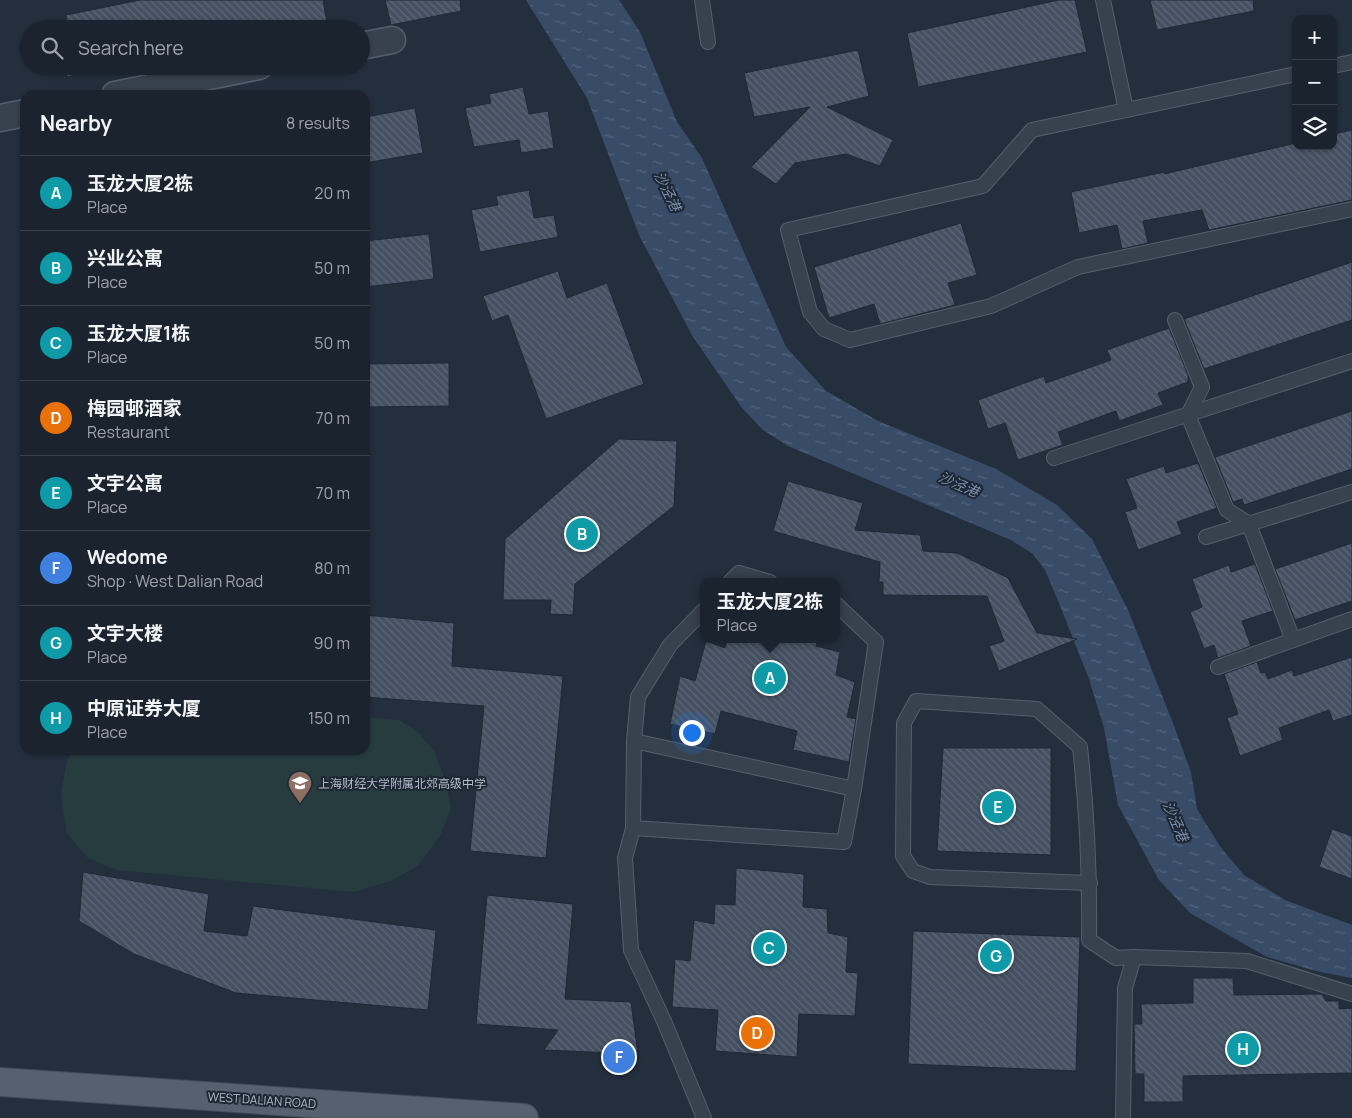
<!DOCTYPE html>
<meta charset="utf-8">
<style>
body{margin:0;font-family:Manrope,"Noto Sans SC",sans-serif;background:#282f3a;color:#f1f3f6}
.controls{position:absolute;right:15px;top:15px;display:grid;overflow:hidden;border-radius:10px;box-shadow:0 1px 4px #0004}
.controls button{width:45px;height:45px;display:grid;place-items:center;padding:0;border:0;border-bottom:1px solid #39404a;background:#1b232e;color:#f1f3f6;font:25px sans-serif}
.you{position:absolute;left:691px;top:732px;width:18px;height:18px;margin:-12px;border:4px solid #fff;border-radius:50%;background:#1a73e8;box-shadow:0 0 0 8px #1a73e833}
.badge{display:grid;place-items:center;width:32px;height:32px;border-radius:50%;background:#1a73e8;color:#fff;font-size:16px;font-weight:700}
.pin{position:absolute;translate:-50% -50%;border:2px solid #fff;box-shadow:0 1px 5px #0006}
.popup{position:absolute;left:700px;top:578px;width:140px;height:65px;box-sizing:border-box;display:grid;place-content:center;border-radius:10px;background:#1b232e;filter:drop-shadow(0 1px 4px #0005);font-size:16px;white-space:nowrap;color:#a0a4aa}
.popup b{font-size:19px;color:#f1f3f6}
.popup::after{content:'';position:absolute;left:50%;top:100%;margin-left:-10px;border:10px solid transparent;border-top-color:#1b232e}
.list{margin:0;padding:0;list-style:none}
h2{display:flex;justify-content:space-between;align-items:center;height:65px;margin:0;padding:0 20px;font-size:21px}
h2 small{font-size:16px;font-weight:400;color:#a0a4aa}
.list li{display:grid;grid-template-columns:32px 1fr auto;gap:15px;align-items:center;box-sizing:border-box;height:75px;padding:0 20px;border-top:1px solid #39404a}
.list b{display:block;font-size:19px;white-space:nowrap}
.list p{margin:0;font-size:16px;white-space:nowrap;color:#a0a4aa}
.list em{font-size:16px;font-style:normal;color:#a0a4aa}
.icon{flex:none;width:28px;height:28px;fill:none;stroke:currentColor;stroke-width:2;stroke-linecap:round;stroke-linejoin:round}
.map{position:relative;flex:none;width:1352px;height:1118px;overflow:hidden}
.search{position:absolute;background:#1b232e;box-shadow:0 1px 4px #0004;left:20px;top:20px;width:350px;height:55px;display:flex;align-items:center;gap:12px;box-sizing:border-box;padding:0 18px;border-radius:28px;color:#a0a4aa;font-size:19px}
.panel{position:absolute;background:#1b232e;box-shadow:0 1px 4px #0004;left:20px;top:90px;width:350px;height:665px;border-radius:15px}
.map>svg:first-child{display:block}
</style>
<div class="map">
<svg width="1352" height="1118" viewBox="0 0 1352 1118">
<defs>
<pattern id="water-ripples" width="26" height="14" patternUnits="userSpaceOnUse" patternTransform="scale(1.25)"><rect width="26" height="14" fill="#394c67"/><path d="M2 4q2-2 4 0t4 0M15 11q2-2 4 0t4 0" fill="none" stroke="#53647b"/></pattern>
<pattern id="building-back-hatch" width="6" height="6" patternUnits="userSpaceOnUse" patternTransform="scale(1.25)"><rect width="6" height="6" fill="#455162"/><path d="M-1 5l2 2M0 0l6 6M5-1l2 2" fill="none" stroke="#5d6877"/></pattern>
</defs>
<rect width="100%" height="100%" fill="#242f3e"/>
<!-- pitch -->
<path fill="#263c3f" d="M 365,717 L 399,720 L 419,733 L 434,751 L 445,779 L 451,808 L 441,834 L 419,865 L 391,881 L 353,892 L 116,870 L 88,858 L 66,832 L 61,792 L 67,761 L 74,750 L 365,750 Z"/>
<!-- water -->
<path fill="url(#water-ripples)" d="M 526,0 L 619,0 L 640,32 L 677,122 L 702,158 L 786,347 L 826,391 L 878,421 L 996,469 L 1057,505 L 1092,539 L 1128,610 L 1173,723 L 1191,772 L 1197,809 L 1221,848 L 1244,875 L 1285,900 L 1352,925 L 1352,978 L 1316,971 L 1267,957 L 1190,913 L 1159,880 L 1118,805 L 1104,728 L 1089,679 L 1059,603 L 1045,570 L 1033,554 L 1011,540 L 788,446 L 763,430 L 742,408 L 693,337 L 639,235 L 587,98 Z"/>
<!-- building -->
<g fill="url(#building-back-hatch)" stroke="#1f2835">
<path d="M 140,0 L 323,0 L 328,29 L 57,29 L 56,25 L 67,22 L 66,15 Z"/>
<path d="M 385,0 L 460,0 L 461,11 L 391,25 Z"/>
<path d="M 1059,0 L 1075,0 L 1087,52 L 918,87 L 907,33 Z"/>
<path d="M 1150,0 L 1253,0 L 1254,11 L 1157,30 Z"/>
<path d="M 858,50 L 869,96 L 827,107 L 893,140 L 880,166 L 846,154 L 795,163 L 776,184 L 751,167 L 810,107 L 754,117 L 744,73 Z"/>
<path d="M 65,66 L 121,66 L 67,77 Z"/>
<path d="M 523,87 L 529,114 L 548,111 L 554,148 L 521,153 L 519,140 L 474,147 L 465,108 L 491,103 L 489,94 Z"/>
<path d="M 415,108 L 423,153 L 365,163 L 365,117 Z"/>
<path d="M 1352,130 L 1352,200 L 1209,230 L 1202,210 L 1143,221 L 1148,243 L 1122,249 L 1117,225 L 1079,233 L 1071,192 L 1164,172 L 1164,174 L 1296,143 L 1296,146 L 1333,146 L 1333,134 Z"/>
<path d="M 529,190 L 534,218 L 554,215 L 558,237 L 480,252 L 471,210 L 498,205 L 496,196 Z"/>
<path d="M 961,223 L 977,275 L 948,283 L 955,305 L 880,324 L 874,304 L 829,318 L 814,267 Z"/>
<path d="M 429,234 L 434,279 L 365,287 L 365,241 Z"/>
<path d="M 1352,262 L 1352,320 L 1204,369 L 1184,319 Z"/>
<path d="M 558,271 L 567,298 L 607,283 L 644,384 L 546,419 L 508,315 L 492,321 L 483,296 Z"/>
<path d="M 1169,328 L 1188,375 L 1188,382 L 1158,393 L 1163,405 L 1119,421 L 1116,411 L 1058,432 L 1063,445 L 1018,460 L 1005,423 L 988,429 L 978,400 L 1044,376 L 1046,383 L 1111,360 L 1107,350 Z"/>
<path d="M 449,363 L 449,406 L 365,407 L 365,364 Z"/>
<path d="M 1352,411 L 1352,469 L 1244,505 L 1242,499 L 1233,502 L 1215,457 Z"/>
<path d="M 619,439 L 677,441 L 674,506 L 575,584 L 573,615 L 550,614 L 551,600 L 503,600 L 505,539 Z"/>
<path d="M 1198,463 L 1217,508 L 1177,522 L 1182,534 L 1138,550 L 1125,512 L 1137,508 L 1126,479 L 1164,466 L 1166,473 Z"/>
<path d="M 788,481 L 863,503 L 855,530 L 920,535 L 923,551 L 957,553 L 1008,578 L 1037,633 L 1077,639 L 999,671 L 989,646 L 1004,641 L 987,596 L 883,595 L 883,582 L 879,582 L 880,562 L 773,531 Z"/>
<path d="M 1352,543 L 1352,601 L 1295,620 L 1275,569 Z"/>
<path d="M 1255,564 L 1273,611 L 1242,621 L 1251,646 L 1218,658 L 1214,645 L 1204,649 L 1190,612 L 1202,607 L 1192,579 L 1229,565 L 1231,572 Z"/>
<path d="M 365,615 L 454,623 L 452,666 L 563,676 L 546,858 L 470,851 L 484,706 L 365,697 Z"/>
<path d="M 727,639 L 818,639 L 816,646 L 840,652 L 836,675 L 855,682 L 847,717 L 856,719 L 849,762 L 793,750 L 797,731 L 721,711 L 715,734 L 670,724 L 680,676 L 695,681 L 706,641 L 725,648 Z"/>
<path d="M 1352,657 L 1352,715 L 1333,721 L 1329,710 L 1279,728 L 1283,740 L 1240,756 L 1227,718 L 1238,714 L 1224,674 L 1257,662 L 1261,673 L 1265,672 L 1268,679 L 1292,670 L 1294,676 Z"/>
<path d="M 943,748 L 1051,748 L 1051,855 L 937,851 Z"/>
<path d="M 1332,829 L 1352,836 L 1352,879 L 1319,867 Z"/>
<path d="M 736,868 L 804,874 L 803,907 L 827,909 L 828,933 L 848,937 L 846,972 L 858,973 L 855,1016 L 799,1014 L 797,1057 L 715,1051 L 718,1010 L 672,1007 L 675,959 L 690,961 L 694,920 L 714,924 L 715,904 L 735,905 Z"/>
<path d="M 83,872 L 209,894 L 204,931 L 247,936 L 253,906 L 436,930 L 428,1010 L 236,993 L 134,954 L 79,921 Z"/>
<path d="M 487,895 L 573,904 L 565,999 L 631,1002 L 638,1054 L 544,1050 L 558,1030 L 476,1024 Z"/>
<path d="M 913,931 L 1080,937 L 1076,1071 L 908,1064 Z"/>
<path d="M 1193,978 L 1233,978 L 1234,995 L 1322,994 L 1326,1001 L 1339,1001 L 1339,1009 L 1352,1008 L 1352,1073 L 1183,1076 L 1183,1102 L 1144,1102 L 1144,1074 L 1135,1074 L 1134,1024 L 1142,1024 L 1141,1004 L 1193,1003 Z"/>
</g>
<g fill="none" stroke-linecap="round" stroke-linejoin="round">
<defs>
<g id="lane">
<path d="M 702,0 L 708,42"/>
<path d="M 1103,0 L 1126,110"/>
<path d="M 1333,66 L 1352,62"/>
<path d="M 1296,74 L 1032,130 L 983,186 L 788,230 L 810,312 L 824,329 L 850,340 L 991,306 L 1078,267 L 1352,209"/>
<path d="M 1175,320 L 1202,387 L 1188,415 L 1227,510 L 1249,524 L 1293,640"/>
<path d="M 1054,458 L 1352,361"/>
<path d="M 1206,537 L 1352,492"/>
<path d="M 730,582 L 739,573 L 770,582"/>
<path d="M 836,604 L 876,642 L 854,789"/>
<path d="M 1218,667 L 1352,619"/>
<path d="M 634,741 L 638,697 L 670,645 L 704,610"/>
<path d="M 633,828 L 844,842 L 854,789 L 634,741 L 633,828 L 625,858 L 631,950 L 664,1021 L 704,1118"/>
<path d="M 1090,883 L 930,877 L 913,871 L 903,856 L 904,723 L 916,701 L 1037,709 L 1080,747 C 1087,812 1090,875 1089,940 L 1116,958 L 1134,957"/>
<path d="M 1123,1118 L 1125,988 L 1134,957 L 1247,961 L 1352,994"/>
</g>
<g id="street">
<path d="M 361,46 L 392,40"/>
<path d="M 115,95 L 259,66"/>
<path d="M 0,118 L 25,113"/>
</g>
<path id="primary" d="M 0,1082 L 524,1118"/>
</defs>
<!-- lane casing -->
<use href="#lane" stroke="#565f6c" stroke-width="16"/>
<!-- street casing -->
<use href="#street" stroke="#565f6c" stroke-width="29"/>
<!-- primary casing -->
<use href="#primary" stroke="#414a57" stroke-width="30"/>
<!-- lane -->
<use href="#lane" stroke="#38414e" stroke-width="14"/>
<!-- street -->
<use href="#street" stroke="#38414e" stroke-width="26"/>
<!-- primary -->
<use href="#primary" stroke="#56606e" stroke-width="28"/>
</g>
<!-- icons -->
<defs>
<symbol id="school-pin" viewBox="-11 -11 22 30"><path d="M0 17L-7.5 6A9.5 9.5 0 1 1 7.5 6Z" fill="#8d6e63" stroke="#1d2633"/><path d="M0-5L7-2L0 1L-7-2ZM-4 1L0 2.5L4 1V4Q0 6-4 4Z" fill="#fff"/></symbol>
</defs>
<g fill-rule="evenodd">
<use href="#school-pin" x="286" y="769" width="28" height="38"/>
</g>
<g text-anchor="middle" dominant-baseline="central" stroke-width="4" stroke-linejoin="round" paint-order="stroke">
<!-- poi labels -->
<g font-size="12" fill="#b4bcc9" stroke="#1d2633" text-anchor="start">
<text x="318" y="783">上海财经大学附属北郊高级中学</text>
</g>
<!-- street labels -->
<g font-size="12" fill="#b4bcc9" stroke="#1d2633">
<text transform="translate(262 1100) rotate(4)">WEST DALIAN ROAD</text>
</g>
<!-- water labels -->
<g font-size="14" font-style="italic" fill="#7c92b1" stroke="#1d2633">
<text transform="translate(668 191) rotate(64)">沙泾港</text>
<text transform="translate(959 484) rotate(24)">沙泾港</text>
<text transform="translate(1176 821) rotate(66)">沙泾港</text>
</g>
</g>
</svg>
<div class="controls">
<button>+</button>
<button>−</button>
<button><svg class="icon" aria-label="layers" viewBox="0 0 24 24"><path d="M12 4l9 5-9 5-9-5zM3 14l9 5 9-5"/></svg></button>
</div>
<div class="you"></div>
<div class="pin badge" style="left:770px;top:678px;background:#0f9aa8">A</div>
<div class="popup"><b>玉龙大厦2栋</b>Place</div>
<div class="pin badge" style="left:582px;top:534px;background:#0f9aa8">B</div>
<div class="pin badge" style="left:769px;top:948px;background:#0f9aa8">C</div>
<div class="pin badge" style="left:757px;top:1033px;background:#e8710a">D</div>
<div class="pin badge" style="left:998px;top:807px;background:#0f9aa8">E</div>
<div class="pin badge" style="left:619px;top:1057px;background:#3f7fe0">F</div>
<div class="pin badge" style="left:996px;top:956px;background:#0f9aa8">G</div>
<div class="pin badge" style="left:1243px;top:1049px;background:#0f9aa8">H</div>
<div class="search"><svg class="icon" aria-label="search" viewBox="0 0 24 24"><circle cx="10" cy="10" r="6"/><path d="M15 15l6 6"/></svg>Search here</div>
<section class="panel">
<h2>Nearby<small>8 results</small></h2>
<ul class="list">
<li><span class="badge" style="background:#0f9aa8">A</span><div><b>玉龙大厦2栋</b><p>Place</p></div><em>20 m</em></li>
<li><span class="badge" style="background:#0f9aa8">B</span><div><b>兴业公寓</b><p>Place</p></div><em>50 m</em></li>
<li><span class="badge" style="background:#0f9aa8">C</span><div><b>玉龙大厦1栋</b><p>Place</p></div><em>50 m</em></li>
<li><span class="badge" style="background:#e8710a">D</span><div><b>梅园邨酒家</b><p>Restaurant</p></div><em>70 m</em></li>
<li><span class="badge" style="background:#0f9aa8">E</span><div><b>文宇公寓</b><p>Place</p></div><em>70 m</em></li>
<li><span class="badge" style="background:#3f7fe0">F</span><div><b>Wedome</b><p>Shop · West Dalian Road</p></div><em>80 m</em></li>
<li><span class="badge" style="background:#0f9aa8">G</span><div><b>文宇大楼</b><p>Place</p></div><em>90 m</em></li>
<li><span class="badge" style="background:#0f9aa8">H</span><div><b>中原证券大厦</b><p>Place</p></div><em>150 m</em></li>
</ul>
</section>
</div>
